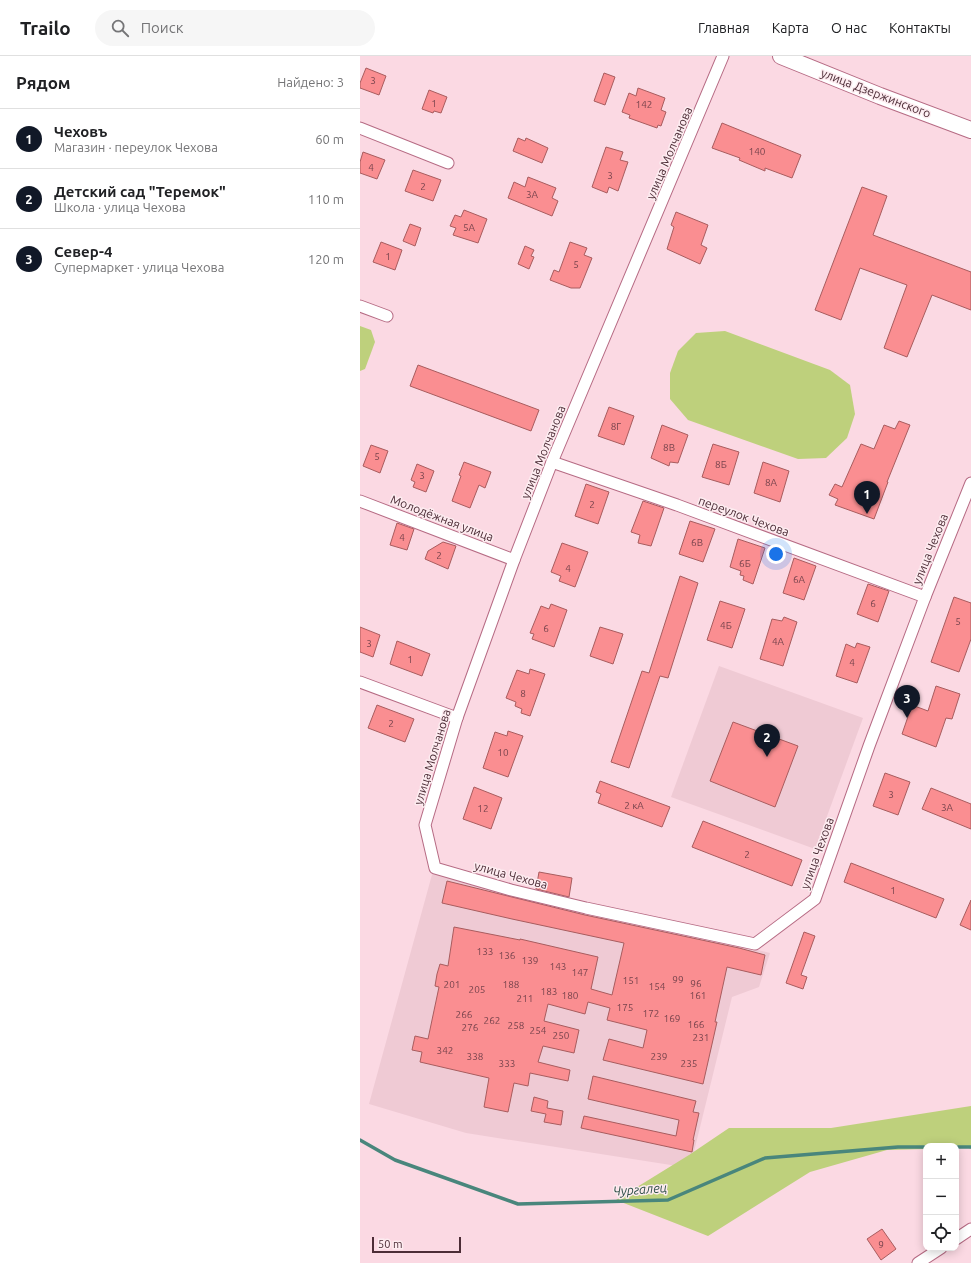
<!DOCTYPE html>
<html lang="ru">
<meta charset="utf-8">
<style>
body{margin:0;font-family:Ubuntu,sans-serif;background:#f6f6f6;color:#202124}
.controls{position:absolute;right:12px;bottom:12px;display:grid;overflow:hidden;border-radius:8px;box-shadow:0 2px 10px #0003}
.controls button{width:36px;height:36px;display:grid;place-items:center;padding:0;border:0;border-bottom:1px solid #e0e0e0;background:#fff;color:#202124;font:20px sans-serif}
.scale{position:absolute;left:12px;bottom:10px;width:89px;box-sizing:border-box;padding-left:4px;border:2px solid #4c2c36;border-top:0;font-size:11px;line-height:14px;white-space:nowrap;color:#4c2c36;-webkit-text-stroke:3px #fdecf0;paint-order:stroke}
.you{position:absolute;left:416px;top:498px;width:14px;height:14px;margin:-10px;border:3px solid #fff;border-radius:50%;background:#1a73e8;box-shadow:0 0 0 6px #1a73e833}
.badge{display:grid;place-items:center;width:26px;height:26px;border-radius:50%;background:#111827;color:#fff;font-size:13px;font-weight:700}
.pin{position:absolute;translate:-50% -33px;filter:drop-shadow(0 1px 2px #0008)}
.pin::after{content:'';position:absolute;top:21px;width:14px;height:12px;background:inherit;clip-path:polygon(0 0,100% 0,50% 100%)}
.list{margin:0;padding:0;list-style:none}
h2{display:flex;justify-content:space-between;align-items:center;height:52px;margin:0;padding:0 16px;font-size:17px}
h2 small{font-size:13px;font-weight:400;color:#757577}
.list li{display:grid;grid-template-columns:26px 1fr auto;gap:12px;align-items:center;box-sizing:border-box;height:60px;padding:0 16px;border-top:1px solid #e0e0e0}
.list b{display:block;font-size:15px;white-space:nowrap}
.list p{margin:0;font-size:13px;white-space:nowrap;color:#757577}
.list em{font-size:13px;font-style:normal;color:#757577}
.icon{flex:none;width:22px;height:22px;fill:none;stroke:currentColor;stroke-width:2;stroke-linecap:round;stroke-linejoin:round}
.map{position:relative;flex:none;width:611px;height:1207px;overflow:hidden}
header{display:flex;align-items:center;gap:24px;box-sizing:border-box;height:56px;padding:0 20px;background:#fff;border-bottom:1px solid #e0e0e0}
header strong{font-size:19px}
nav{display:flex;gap:22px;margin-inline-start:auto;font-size:14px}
.search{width:280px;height:36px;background:#f6f6f6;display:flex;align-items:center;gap:10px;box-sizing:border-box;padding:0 14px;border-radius:22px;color:#757577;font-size:15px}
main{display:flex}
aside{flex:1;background:#fff}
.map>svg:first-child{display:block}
</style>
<header>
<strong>Trailo</strong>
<div class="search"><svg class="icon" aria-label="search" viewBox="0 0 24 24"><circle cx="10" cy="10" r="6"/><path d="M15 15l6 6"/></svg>Поиск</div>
<nav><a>Главная</a><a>Карта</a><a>О нас</a><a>Контакты</a></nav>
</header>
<main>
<aside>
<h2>Рядом<small>Найдено: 3</small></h2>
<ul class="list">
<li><span class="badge">1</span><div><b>Чеховъ</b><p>Магазин · переулок Чехова</p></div><em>60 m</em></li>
<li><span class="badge">2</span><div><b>Детский сад &quot;Теремок&quot;</b><p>Школа · улица Чехова</p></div><em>110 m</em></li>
<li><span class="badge">3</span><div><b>Север-4</b><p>Супермаркет · улица Чехова</p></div><em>120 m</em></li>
</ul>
</aside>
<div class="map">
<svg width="611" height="1207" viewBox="0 0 611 1207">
<rect width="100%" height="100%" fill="#fbd9e3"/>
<!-- built -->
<g fill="#efcad4">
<path d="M 359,610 L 503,662 L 455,793 L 311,741 Z"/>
<path d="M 73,815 L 410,897 L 399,931 L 372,941 L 330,1112 L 106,1077 L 9,1048 Z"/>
</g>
<!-- green -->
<g fill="#bed07c">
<path d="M 0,270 L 11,274 L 15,286 L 5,313 L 0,315 Z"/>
<path d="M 365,275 L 470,314 L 490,329 L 495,358 L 487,382 L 466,402 L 438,403 L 328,364 L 310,343 L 310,317 L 318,295 L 336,277 Z"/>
<path d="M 611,1050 L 611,1093 L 606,1091 L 596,1091 L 596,1090 L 566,1090 L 566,1093 L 527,1094 L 450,1116 L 348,1180 L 256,1144 L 329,1099 L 369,1072 L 471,1072 Z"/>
</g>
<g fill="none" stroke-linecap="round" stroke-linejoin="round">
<!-- stream -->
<g stroke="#49867c" stroke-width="3.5">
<path d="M 0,1084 L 35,1104 L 158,1148 L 308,1144 L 405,1102 L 538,1091 L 566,1091"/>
<path d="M 596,1091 L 611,1091"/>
</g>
</g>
<!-- building -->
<g fill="#fa8e91" stroke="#a85c5e">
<path d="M 6,12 L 26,20 L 19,39 L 0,32 L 0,27 Z"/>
<path d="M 244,17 L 255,21 L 245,49 L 234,45 Z"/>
<path d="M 278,32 L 305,42 L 301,54 L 306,56 L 301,70 L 298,69 L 297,72 L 269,62 L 270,59 L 262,56 L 269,37 L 276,40 Z"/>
<path d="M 69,34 L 87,41 L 81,57 L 74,55 L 73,57 L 62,53 Z"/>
<path d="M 362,67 L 441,99 L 432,122 L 405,112 L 405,115 L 379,104 L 380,102 L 352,92 Z"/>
<path d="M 158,82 L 165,85 L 166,82 L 188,92 L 182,107 L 153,95 Z"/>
<path d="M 246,91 L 263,96 L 260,104 L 268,106 L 258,135 L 249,131 L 247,137 L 232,131 Z"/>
<path d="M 3,96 L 25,104 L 17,123 L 0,117 L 0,106 Z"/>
<path d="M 53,114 L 81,124 L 73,145 L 45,135 Z"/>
<path d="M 168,121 L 196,132 L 192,142 L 198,145 L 192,160 L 148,142 L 154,126 L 165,131 Z"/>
<path d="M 502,131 L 527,140 L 513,179 L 611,216 L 611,254 L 572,239 L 547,301 L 524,292 L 547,229 L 500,212 L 481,264 L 455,254 Z"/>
<path d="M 104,154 L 127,163 L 118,187 L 93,179 L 96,172 L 90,170 L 95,159 L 101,161 Z"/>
<path d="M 316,156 L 348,169 L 341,189 L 347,192 L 340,208 L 307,193 L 314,171 L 311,169 Z"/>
<path d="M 50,168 L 61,172 L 55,190 L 43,185 Z"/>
<path d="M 21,186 L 42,194 L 35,214 L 13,206 Z"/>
<path d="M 210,186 L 227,192 L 224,199 L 232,202 L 220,232 L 211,232 L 190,224 L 194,214 L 199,216 Z"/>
<path d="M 165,190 L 174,194 L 171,200 L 174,201 L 169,213 L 158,208 Z"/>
<path d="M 58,309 L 179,354 L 171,375 L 50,330 Z"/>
<path d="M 249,351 L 274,360 L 264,389 L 238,380 Z"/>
<path d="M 539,365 L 550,369 L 527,426 L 528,426 L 514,463 L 475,449 L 478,443 L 469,439 L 475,428 L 482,431 L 501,388 L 514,393 L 524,369 L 535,373 Z"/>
<path d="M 302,369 L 328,379 L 318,407 L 310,406 L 309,410 L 291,402 Z"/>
<path d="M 353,388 L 379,396 L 369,429 L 342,421 Z"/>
<path d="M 11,389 L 28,395 L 20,417 L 3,410 Z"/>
<path d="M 104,406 L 131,416 L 125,432 L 119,429 L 110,452 L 92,445 L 101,420 L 99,419 Z"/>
<path d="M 403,406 L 429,415 L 420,446 L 394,437 Z"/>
<path d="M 57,408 L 74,415 L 66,436 L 53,431 L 55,426 L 51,424 Z"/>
<path d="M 226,428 L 249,436 L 238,468 L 215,460 Z"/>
<path d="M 283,445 L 304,452 L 291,490 L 278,487 L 280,479 L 271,476 Z"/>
<path d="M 330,465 L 355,473 L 343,506 L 319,498 Z"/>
<path d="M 37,467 L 54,473 L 47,494 L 30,489 Z"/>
<path d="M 378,483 L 405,492 L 393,528 L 383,524 L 384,520 L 380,519 L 381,515 L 370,511 Z"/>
<path d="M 83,486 L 96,490 L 88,513 L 65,503 L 68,495 Z"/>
<path d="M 202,487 L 228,496 L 215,531 L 199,525 L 201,520 L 191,516 Z"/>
<path d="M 434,502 L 456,510 L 444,544 L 423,537 Z"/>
<path d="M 320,520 L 338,527 L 308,622 L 300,620 L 269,712 L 251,706 L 282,615 L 289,617 Z"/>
<path d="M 508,528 L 529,535 L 518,566 L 497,558 Z"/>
<path d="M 594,541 L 611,547 L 611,583 L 599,616 L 571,606 Z"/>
<path d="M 360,545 L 385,553 L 372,592 L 347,584 Z"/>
<path d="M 191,548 L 207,554 L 194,591 L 172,583 L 174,578 L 170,577 L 181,550 L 189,553 Z"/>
<path d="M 424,561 L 437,566 L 423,610 L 400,603 L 412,563 L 422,565 Z"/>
<path d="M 0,571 L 20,579 L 13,601 L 0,596 Z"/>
<path d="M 240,571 L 263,578 L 253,608 L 230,600 Z"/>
<path d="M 37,585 L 70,598 L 62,620 L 30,608 Z"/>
<path d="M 497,587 L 510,591 L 497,627 L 476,620 L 486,588 L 495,592 Z"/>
<path d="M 170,613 L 185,618 L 170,660 L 161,657 L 162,653 L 155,650 L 156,646 L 146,642 L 157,614 L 169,618 Z"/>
<path d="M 576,630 L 600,638 L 592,663 L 586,662 L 576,691 L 542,678 L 552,649 L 568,655 Z"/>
<path d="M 17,649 L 54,663 L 45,686 L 8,672 Z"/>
<path d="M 373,666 L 438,690 L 415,751 L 350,725 Z"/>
<path d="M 148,675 L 163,680 L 148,721 L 123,712 L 135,676 L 147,680 Z"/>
<path d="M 525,717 L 550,726 L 538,759 L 513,750 Z"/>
<path d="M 240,725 L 310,751 L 302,771 L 238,747 L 241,738 L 236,736 Z"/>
<path d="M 114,731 L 142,742 L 131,773 L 103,763 Z"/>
<path d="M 571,732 L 611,748 L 611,773 L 562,753 Z"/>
<path d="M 343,765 L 442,804 L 432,830 L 332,791 Z"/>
<path d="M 491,807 L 584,843 L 576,862 L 484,826 Z"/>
<path d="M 179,816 L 212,822 L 209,841 L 176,833 Z"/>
<path d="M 87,825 L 225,859 L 379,892 L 405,899 L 401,919 L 367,911 L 355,966 L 357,966 L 343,1028 L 243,1004 L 249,983 L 283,992 L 287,974 L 247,964 L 250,952 L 228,946 L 225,958 L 188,948 L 184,965 L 219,974 L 214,997 L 183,990 L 178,1006 L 210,1014 L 208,1025 L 170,1017 L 168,1030 L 154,1027 L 148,1056 L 124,1051 L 129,1022 L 60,1006 L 62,996 L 52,994 L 55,980 L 68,983 L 79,931 L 75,930 L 77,918 L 80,908 L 88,910 L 94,871 L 160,884 L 160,883 L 238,901 L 231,933 L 252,939 L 264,887 L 152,863 L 82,847 Z"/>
<path d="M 611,844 L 611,874 L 600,869 Z"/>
<path d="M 444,876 L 455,880 L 441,919 L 447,921 L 443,933 L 426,927 Z"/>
<path d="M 233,1020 L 336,1045 L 333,1056 L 339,1057 L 333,1084 L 334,1084 L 332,1096 L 221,1072 L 224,1060 L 316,1080 L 319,1064 L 228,1043 Z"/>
<path d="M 174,1041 L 188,1045 L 187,1052 L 203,1055 L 201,1069 L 184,1066 L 186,1058 L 171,1055 Z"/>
<path d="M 522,1173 L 536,1193 L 521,1204 L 507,1183 Z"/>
</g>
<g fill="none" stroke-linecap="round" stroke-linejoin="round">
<defs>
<g id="minor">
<path d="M 363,0 L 192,406 L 154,504 L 97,662 L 65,769 L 75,812 L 151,834 L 226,852 L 395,888 L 455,843 L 509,690 L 565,541 L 611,427"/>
<path d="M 0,72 L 88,107"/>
<path d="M 0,250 L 27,260"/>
<path d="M 192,406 L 317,449 L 565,541"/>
<path d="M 0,445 L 154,504"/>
<path d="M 0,626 L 97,662"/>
<path d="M 596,1183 L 611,1173"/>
<path d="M 558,1207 L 581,1192"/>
</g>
<path id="secondary" d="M 421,0 L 520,40 L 611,74"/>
</defs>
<!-- minor casing -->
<use href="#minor" stroke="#b66b84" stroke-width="13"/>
<!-- secondary casing -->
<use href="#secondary" stroke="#b66b84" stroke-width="18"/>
<!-- minor -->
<use href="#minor" stroke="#fff" stroke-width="11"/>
<!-- secondary -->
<use href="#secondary" stroke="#fff" stroke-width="16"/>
</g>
<g text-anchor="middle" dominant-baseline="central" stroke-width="3" stroke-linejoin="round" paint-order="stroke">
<!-- number labels -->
<g font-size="10" fill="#78444d">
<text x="13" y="24">3</text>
<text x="74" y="47">1</text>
<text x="284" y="48">142</text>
<text x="397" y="95">140</text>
<text x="11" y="111">4</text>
<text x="250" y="119">3</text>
<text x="63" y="130">2</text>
<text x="172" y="138">3А</text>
<text x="109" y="171">5А</text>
<text x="28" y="200">1</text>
<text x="216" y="208">5</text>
<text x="256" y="370">8Г</text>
<text x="309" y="391">8В</text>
<text x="17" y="400">5</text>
<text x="361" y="408">8Б</text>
<text x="62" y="419">3</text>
<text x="411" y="426">8А</text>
<text x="232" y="448">2</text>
<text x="42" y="481">4</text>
<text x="337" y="486">6В</text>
<text x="79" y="499">2</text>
<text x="385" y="507">6Б</text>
<text x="208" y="512">4</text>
<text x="439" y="523">6А</text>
<text x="513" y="547">6</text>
<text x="598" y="565">5</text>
<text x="366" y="569">4Б</text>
<text x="186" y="572">6</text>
<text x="418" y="585">4А</text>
<text x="9" y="587">3</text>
<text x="50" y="603">1</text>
<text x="492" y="606">4</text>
<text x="163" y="637">8</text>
<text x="31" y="667">2</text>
<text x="143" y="696">10</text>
<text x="531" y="738">3</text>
<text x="274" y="749">2 кА</text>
<text x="587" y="751">3А</text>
<text x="123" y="752">12</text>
<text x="387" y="798">2</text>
<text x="533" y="834">1</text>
<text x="125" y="895">133</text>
<text x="147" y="899">136</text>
<text x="170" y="904">139</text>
<text x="198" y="910">143</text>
<text x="220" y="916">147</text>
<text x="318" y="923">99</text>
<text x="271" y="924">151</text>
<text x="336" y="927">96</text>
<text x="92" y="928">201</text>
<text x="151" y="928">188</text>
<text x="297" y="930">154</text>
<text x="117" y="933">205</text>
<text x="189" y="935">183</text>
<text x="210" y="939">180</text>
<text x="338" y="939">161</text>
<text x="165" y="942">211</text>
<text x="265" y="951">175</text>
<text x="291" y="957">172</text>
<text x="104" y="958">266</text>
<text x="312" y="962">169</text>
<text x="132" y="964">262</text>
<text x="336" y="968">166</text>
<text x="156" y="969">258</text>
<text x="110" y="971">276</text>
<text x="178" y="974">254</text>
<text x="201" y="979">250</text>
<text x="341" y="981">231</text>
<text x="85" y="994">342</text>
<text x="115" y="1000">338</text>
<text x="299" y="1000">239</text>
<text x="147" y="1007">333</text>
<text x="329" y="1007">235</text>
<text x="521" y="1188">9</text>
</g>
<!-- street labels -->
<g font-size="12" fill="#4c2c36" stroke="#fdecf0">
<text transform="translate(516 37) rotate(21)">улица Дзержинского</text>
<text transform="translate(309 97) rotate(-67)">улица Молчанова</text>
<text transform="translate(183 396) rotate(-68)">улица Молчанова</text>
<text transform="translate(384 460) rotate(20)">переулок Чехова</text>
<text transform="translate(82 462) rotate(21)">Молодёжная улица</text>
<text transform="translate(570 493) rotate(-68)">улица Чехова</text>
<text transform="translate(72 701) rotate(-73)">улица Молчанова</text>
<text transform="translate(457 797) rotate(-70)">улица Чехова</text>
<text transform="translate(151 819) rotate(15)">улица Чехова</text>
</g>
<!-- water labels -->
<g font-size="13" font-style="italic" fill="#33524b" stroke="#fdecf0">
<text transform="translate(280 1133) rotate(-4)">Чургалец</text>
</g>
</g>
</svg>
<div class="controls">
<button>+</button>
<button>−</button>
<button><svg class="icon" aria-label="locate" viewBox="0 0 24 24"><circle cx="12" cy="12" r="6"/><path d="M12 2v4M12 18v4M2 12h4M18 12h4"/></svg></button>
</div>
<div class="scale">50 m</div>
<div class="you"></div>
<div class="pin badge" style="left:507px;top:458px">1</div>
<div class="pin badge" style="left:407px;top:701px">2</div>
<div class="pin badge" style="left:547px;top:662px">3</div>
</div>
</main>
